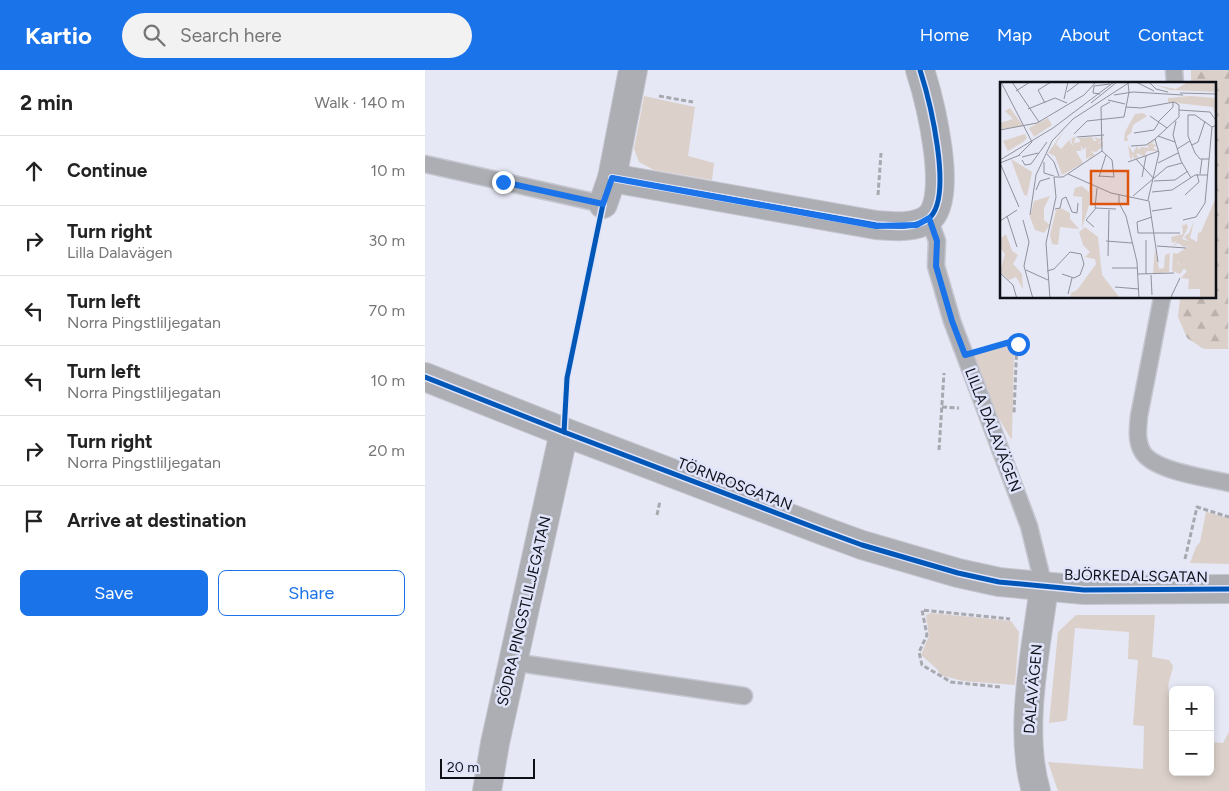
<!DOCTYPE html>
<meta charset="utf-8">
<style>
body{margin:0;font-family:Figtree,sans-serif;background:#f2f2f2;color:#222}
.controls{position:absolute;right:15px;bottom:15px;display:grid;overflow:hidden;border-radius:8px;box-shadow:0 2px 8px #0003}
.controls button{width:45px;height:45px;display:grid;place-items:center;padding:0;border:0;border-bottom:1px solid #e0e0e0;background:#fff;color:#222;font:25px sans-serif}
.scale{position:absolute;left:15px;bottom:12px;width:95px;box-sizing:border-box;padding-left:5px;border:2px solid #0d0f16;border-top:0;font-size:14px;line-height:18px;white-space:nowrap;color:#0d0f16;-webkit-text-stroke:4px #e0e4fb;paint-order:stroke}
.stop{position:absolute;width:15px;height:15px;margin:-11px;border:4px solid #1a73e8;border-radius:50%;background:#fff}
.stop.end{background:#1a73e8;border-color:#fff;box-shadow:0 1px 5px #0008}
.list{margin:0;padding:0;list-style:none}
h2{display:flex;justify-content:space-between;align-items:center;height:65px;margin:0;padding:0 20px;font-size:21px}
h2 small{font-size:16px;font-weight:400;color:#767676}
.list li{display:grid;grid-template-columns:32px 1fr auto;gap:15px;align-items:center;box-sizing:border-box;height:70px;padding:0 20px;border-top:1px solid #e0e0e0}
.list b{display:block;font-size:19px;white-space:nowrap}
.list p{margin:0;font-size:16px;white-space:nowrap;color:#767676}
.list em{font-size:16px;font-style:normal;color:#767676}
.actions{display:flex;gap:10px;padding:15px 20px}
.actions a{flex:1;padding:11px 0;border:1px solid #1a73e8;border-radius:8px;text-align:center;font-size:18px;color:#1a73e8}
.actions .main{background:#1a73e8;color:#fff}
.icon{flex:none;width:28px;height:28px;fill:none;stroke:currentColor;stroke-width:2;stroke-linecap:round;stroke-linejoin:round}
.map{position:relative;flex:none;width:804px;height:721px;overflow:hidden}
header{display:flex;align-items:center;gap:30px;box-sizing:border-box;height:70px;padding:0 25px;background:#1a73e8;color:#fff}
header strong{font-size:24px}
nav{display:flex;gap:28px;margin-inline-start:auto;font-size:18px}
.search{width:350px;height:45px;background:#f2f2f2;display:flex;align-items:center;gap:12px;box-sizing:border-box;padding:0 18px;border-radius:28px;color:#767676;font-size:19px}
main{display:flex}
aside{flex:1;background:#fff}
.map>svg:first-child{display:block}
</style>
<header>
<strong>Kartio</strong>
<div class="search"><svg class="icon" aria-label="search" viewBox="0 0 24 24"><circle cx="10" cy="10" r="6"/><path d="M15 15l6 6"/></svg>Search here</div>
<nav><a>Home</a><a>Map</a><a>About</a><a>Contact</a></nav>
</header>
<main>
<aside>
<h2>2 min<small>Walk · 140 m</small></h2>
<ul class="list">
<li><svg class="icon" aria-label="ahead" viewBox="0 0 24 24"><path d="M12 20V5M6 11l6-6 6 6"/></svg><div><b>Continue</b></div><em>10 m</em></li>
<li><svg class="icon" aria-label="right" viewBox="0 0 24 24"><path d="M7 20v-9h11M14 6l5 5-5 5"/></svg><div><b>Turn right</b><p>Lilla Dalavägen</p></div><em>30 m</em></li>
<li><svg class="icon" aria-label="left" viewBox="0 0 24 24"><path d="M17 20v-9H6M10 6l-5 5 5 5"/></svg><div><b>Turn left</b><p>Norra Pingstliljegatan</p></div><em>70 m</em></li>
<li><svg class="icon" aria-label="left" viewBox="0 0 24 24"><path d="M17 20v-9H6M10 6l-5 5 5 5"/></svg><div><b>Turn left</b><p>Norra Pingstliljegatan</p></div><em>10 m</em></li>
<li><svg class="icon" aria-label="right" viewBox="0 0 24 24"><path d="M7 20v-9h11M14 6l5 5-5 5"/></svg><div><b>Turn right</b><p>Norra Pingstliljegatan</p></div><em>20 m</em></li>
<li><svg class="icon" aria-label="arrive" viewBox="0 0 24 24"><path d="M6 21V4h12l-3 4 3 4H6"/></svg><div><b>Arrive at destination</b></div></li>
</ul>
<div class="actions"><a class="main">Save</a><a>Share</a></div>
</aside>
<div class="map">
<svg width="804" height="721" viewBox="0 0 804 721">
<defs>
<pattern id="forest-firs" width="22" height="20" patternUnits="userSpaceOnUse" patternTransform="scale(1.25)"><rect width="22" height="20" fill="#dbd0ca"/><path d="M5 1l3.5 6h-7zM16 11l3.5 6h-7z" fill="#bbb1ad"/></pattern>
</defs>
<rect width="100%" height="100%" fill="#e6e8f5"/>
<!-- grass -->
<g fill="#dbd0ca">
<path d="M 219,26 L 270,37 L 263,86 L 289,93 L 287,110 L 229,100 L 214,92 L 209,79 Z"/>
<path d="M 580,274 L 587,274 L 589,280 L 587,368 L 586,369 L 573,347 L 549,285 Z"/>
<path d="M 781,442 L 804,448 L 804,494 L 765,493 L 771,477 L 775,472 Z"/>
<path d="M 506,543 L 586,551 L 594,562 L 590,615 L 538,611 L 515,605 L 513,600 L 496,585 L 504,566 L 501,545 Z"/>
<path d="M 651,545 L 730,545 L 727,587 L 744,590 L 748,596 C 747,606 738,619 748,628 L 748,702 L 785,702 L 785,672 L 798,673 L 804,662 L 804,721 L 633,721 L 623,692 L 718,699 L 719,656 L 708,655 L 713,590 L 703,589 L 704,562 L 650,558 L 642,649 L 640,651 L 624,653 L 633,562 Z"/>
</g>
<!-- forest -->
<path fill="url(#forest-firs)" d="M 766,0 L 804,0 L 803,279 L 779,279 L 762,268 L 753,247 L 755,228 L 790,228 L 790,14 L 766,14 Z"/>
<g fill="none" stroke-linecap="round" stroke-linejoin="round">
<defs>
<g id="lane">
<path d="M 749,0 L 750,14"/>
<path d="M 0,94 L 178,134"/>
<path d="M 504,148 L 512,171 L 511,196 L 527,251 L 604,456 L 619,517"/>
<path d="M 737,228 L 714,346 C 713,357 711,370 717,381 C 727,401 783,408 804,413"/>
<path d="M 87,592 L 319,626"/>
</g>
<g id="street">
<path d="M 187,108 L 451,155 C 468,156 488,159 503,149 C 530,129 504,28 495,0"/>
<path d="M 178,134 L 187,108 L 208,0"/>
<path d="M 0,307 L 139,362 L 396,460 L 437,475 L 533,503 L 574,512 L 659,520 L 804,519"/>
<path d="M 62,721 L 70,673 L 139,362"/>
<path d="M 611,721 C 593,660 611,580 619,517"/>
</g>
</defs>
<!-- lane casing -->
<use href="#lane" stroke="#c5c6d0" stroke-width="19"/>
<!-- street casing -->
<use href="#street" stroke="#c5c6d0" stroke-width="30"/>
<!-- path -->
<g stroke="#a8a8af" stroke-width="3" stroke-dasharray="5 2.5" stroke-linecap="butt">
<path d="M 234,26 L 268,32"/>
<path d="M 453,125 L 456,83"/>
<path d="M 563,278 L 592,270 L 589,343"/>
<path d="M 517,337 L 534,338"/>
<path d="M 514,380 L 519,303"/>
<path d="M 232,445 L 235,431"/>
<path d="M 760,489 L 772,437 L 804,447"/>
<path d="M 575,617 L 526,612 L 497,595 L 494,582 L 502,565 L 497,540 L 585,549"/>
</g>
<!-- lane -->
<use href="#lane" stroke="#adaeb3" stroke-width="16"/>
<!-- street -->
<use href="#street" stroke="#adaeb3" stroke-width="28"/>
<defs>
<g id="cycleway">
<path d="M 187,108 L 451,155 C 468,156 488,159 503,149 C 530,129 504,28 495,0"/>
<path d="M 0,307 L 139,362 L 396,460 L 437,475 L 533,503 L 574,512 L 659,520 L 804,519"/>
<path d="M 139,362 L 142,308 L 178,134"/>
</g>
</defs>
<!-- cycleway casing -->
<use href="#cycleway" stroke="#e0e4fb" stroke-width="8"/>
<!-- cycleway -->
<use href="#cycleway" stroke="#0057b8" stroke-width="5"/>
</g>
<g fill="none" stroke-linecap="round" stroke-linejoin="round">
<!-- route -->
<path stroke="#1a73e8" stroke-width="6" d="M 78,112 L 178,134 L 187,108 L 451,156 L 492,155 L 504,148 L 512,171 L 511,196 L 527,251 L 540,285 L 592,270 L 593,274"/>
</g>
<g text-anchor="middle" dominant-baseline="central" stroke-width="5" stroke-linejoin="round" paint-order="stroke">
<!-- street labels -->
<g font-size="15" fill="#0d0f16" stroke="#e0e4fb">
<text transform="translate(568 360) rotate(69)">LILLA DALAVÄGEN</text>
<text transform="translate(310 414) rotate(21)">TÖRNROSGATAN</text>
<text transform="translate(711 506) rotate(1)">BJÖRKEDALSGATAN</text>
<text transform="translate(99 541) rotate(-77)">SÖDRA PINGSTLILJEGATAN</text>
<text transform="translate(608 619) rotate(-85)">DALAVÄGEN</text>
</g>
</g>
<!-- overview -->
<g transform="translate(575 12)">
<rect width="216" height="216" fill="#e6e8f5"/>
<path d="M 65,47 L 56,62 L 61,67 L 72,55 L 69,58 L 73,64 L 71,57 L 76,54 L 74,61 L 80,60 L 79,56 L 92,55 L 94,59 L 97,59 L 94,55 L 100,57 L 102,54 L 103,57 L 97,63 L 103,59 L 103,64 L 96,70 L 91,69 L 95,73 L 87,78 L 91,73 L 86,77 L 86,65 L 83,68 L 81,64 L 81,69 L 76,69 L 83,81 L 62,93 L 55,74 L 48,71 ZM 155,58 L 152,62 L 157,63 L 153,66 L 158,69 L 147,69 L 144,74 L 136,71 L 138,75 L 134,77 L 132,72 L 132,78 L 130,76 L 128,63 L 133,71 L 137,64 L 139,68 L 141,65 L 149,66 L 147,63 ZM 11,77 L 32,90 L 27,114 L 24,113 ZM 186,141 L 188,145 L 182,157 L 192,160 L 192,164 L 184,165 L 178,161 L 173,164 L 177,159 L 172,161 L 171,155 L 183,152 L 182,142 L 184,144 ZM 155,167 L 159,187 L 164,186 L 165,173 L 170,171 L 169,190 L 153,192 Z" fill="#dbd0ca"/>
<path d="M 188,0 L 216,0 L 216,10 L 170,8 L 155,3 L 176,7 ZM 190,14 L 216,16 L 216,38 L 213,25 L 168,20 L 168,16 ZM 10,26 L 23,44 L 1,47 L 0,41 L 13,37 L 5,29 ZM 143,31 L 147,34 L 133,43 L 131,51 L 127,54 L 128,59 L 124,59 L 125,50 L 135,32 ZM 82,104 L 89,110 L 89,123 L 82,146 L 82,115 L 73,114 L 75,106 ZM 50,114 L 44,126 L 44,138 L 50,143 L 44,151 L 35,148 L 30,135 L 34,119 ZM 216,115 L 216,216 L 200,216 L 200,207 L 188,207 L 189,197 L 181,196 L 187,189 L 179,182 L 178,171 L 192,162 L 184,155 L 189,151 L 194,139 L 190,156 L 197,160 L 198,151 L 201,150 ZM 61,126 L 70,131 L 70,137 L 79,147 L 60,145 L 58,163 L 52,162 L 50,153 L 56,128 ZM 85,145 L 98,155 L 102,193 L 120,216 L 70,217 L 71,211 L 77,208 L 96,182 L 95,177 L 85,175 L 90,170 L 83,163 L 79,150 ZM 6,152 L 12,169 L 18,173 L 13,182 L 22,192 L 23,207 L 16,195 L 9,198 L 0,190 L 5,172 L 1,167 L 0,157 Z" fill="#dbd0ca"/>
<path d="M 173,171 L 181,172 L 178,182 L 185,185 L 180,192 L 172,189 Z" fill="#dbd0ca"/>
<path d="M 48,36 L 52,43 L 34,55 L 29,46 ZM 25,52 L 27,56 L 23,60 L 8,69 L 3,59 Z" fill="#dbd0ca"/>
<path fill="none" stroke="#8f919c" stroke-width="1" d="M 1,0 L 32,60 L 19,73M 12,0 L 39,40M 136,0 L 154,9M 149,0 L 156,7 L 168,10M 16,9 L 30,0M 67,10 L 80,0M 180,11 L 217,12M 100,12 L 93,11 L 94,4 L 110,2M 114,13 L 133,10 L 183,13M 64,17 L 68,0M 108,18 L 125,22M 45,21 L 38,8 L 51,0M 91,21 L 117,0M 126,25 L 141,26 L 174,20 L 179,23 L 179,35 L 155,57 L 159,71 L 148,118M 28,27 L 55,16 L 67,21M 179,28 L 210,30 L 217,40M 150,34 L 167,46M 176,39 L 173,53 L 181,79 L 191,96M 158,40 L 173,25 L 173,20M 0,48 L 37,41 L 84,13 L 96,0M 134,51 L 154,48 L 159,40M 74,52 L 87,39 L 124,35 L 129,10 L 128,1M 158,54 L 175,60M 77,55 L 104,53M 192,63 L 198,60 L 205,39M 131,64 L 146,63 L 155,57M 177,67 L 190,59M 47,72 L 54,80 L 59,94M 22,75 L 38,71M 136,77 L 154,97M 209,77 L 200,77 L 195,71 L 188,54 L 188,33 L 195,33 L 212,45M 0,78 L 53,46 L 114,0M 22,78 L 25,83 L 31,82 L 47,60M 44,80 L 44,91 L 54,94M 128,80 L 159,69M 0,81 L 19,125M 0,81 L 20,73M 158,81 L 178,71M 68,92 L 111,111 L 149,119 L 158,180M 200,92 L 202,77M 99,94 L 114,95 L 112,78 L 102,69M 99,95 L 106,73M 142,95 L 146,74M 154,99 L 175,98 L 188,89M 97,106 L 95,126 L 116,127M 36,108 L 40,99 L 50,96M 152,110 L 172,108 L 195,93 L 208,93M 119,113 L 119,121 L 126,134 L 137,180 L 139,217M 185,113 L 199,100 L 197,92M 133,114 L 167,85 L 182,81M 55,127 L 60,126 L 62,117 L 66,115 L 72,130 L 77,131 L 78,121M 152,129 L 172,126M 30,133 L 36,93 L 52,59 L 73,37 L 130,0M 7,134 L 17,165M 152,135 L 137,140 L 138,151 L 180,151M 23,138 L 29,160 L 24,184 L 33,217M 183,138 L 196,135 L 205,121 L 212,45 L 217,43M 0,139 L 17,128M 94,145 L 86,138 L 96,126M 146,158 L 146,192M 106,159 L 132,161M 157,164 L 186,166M 108,174 L 109,128M 112,186 L 138,186M 26,188 L 48,198M 47,189 L 54,187 L 70,170 L 81,172 L 84,182 L 80,193 L 74,196 L 62,192M 0,191 L 13,203 L 17,217M 138,192 L 174,191M 151,193 L 152,213M 115,205 L 139,207M 68,212 L 72,196M 50,217 L 46,161 L 56,115 L 54,95 L 63,95 L 102,69 L 101,25 L 110,20M 170,217 L 180,196"/>
<path fill="#dd550c" fill-opacity="0.15" stroke="#dd550c" stroke-width="2.5" d="M 91,89 L 128,89 L 128,122 L 91,122 Z"/>
<rect width="216" height="216" fill="none" stroke="#0d0f16" stroke-width="2.5"/>
</g>
</svg>
<div class="controls">
<button>+</button>
<button>−</button>
</div>
<div class="scale">20 m</div>
<div class="stop" style="left:593px;top:274px"></div>
<div class="stop end" style="left:78px;top:112px"></div>
</div>
</main>
